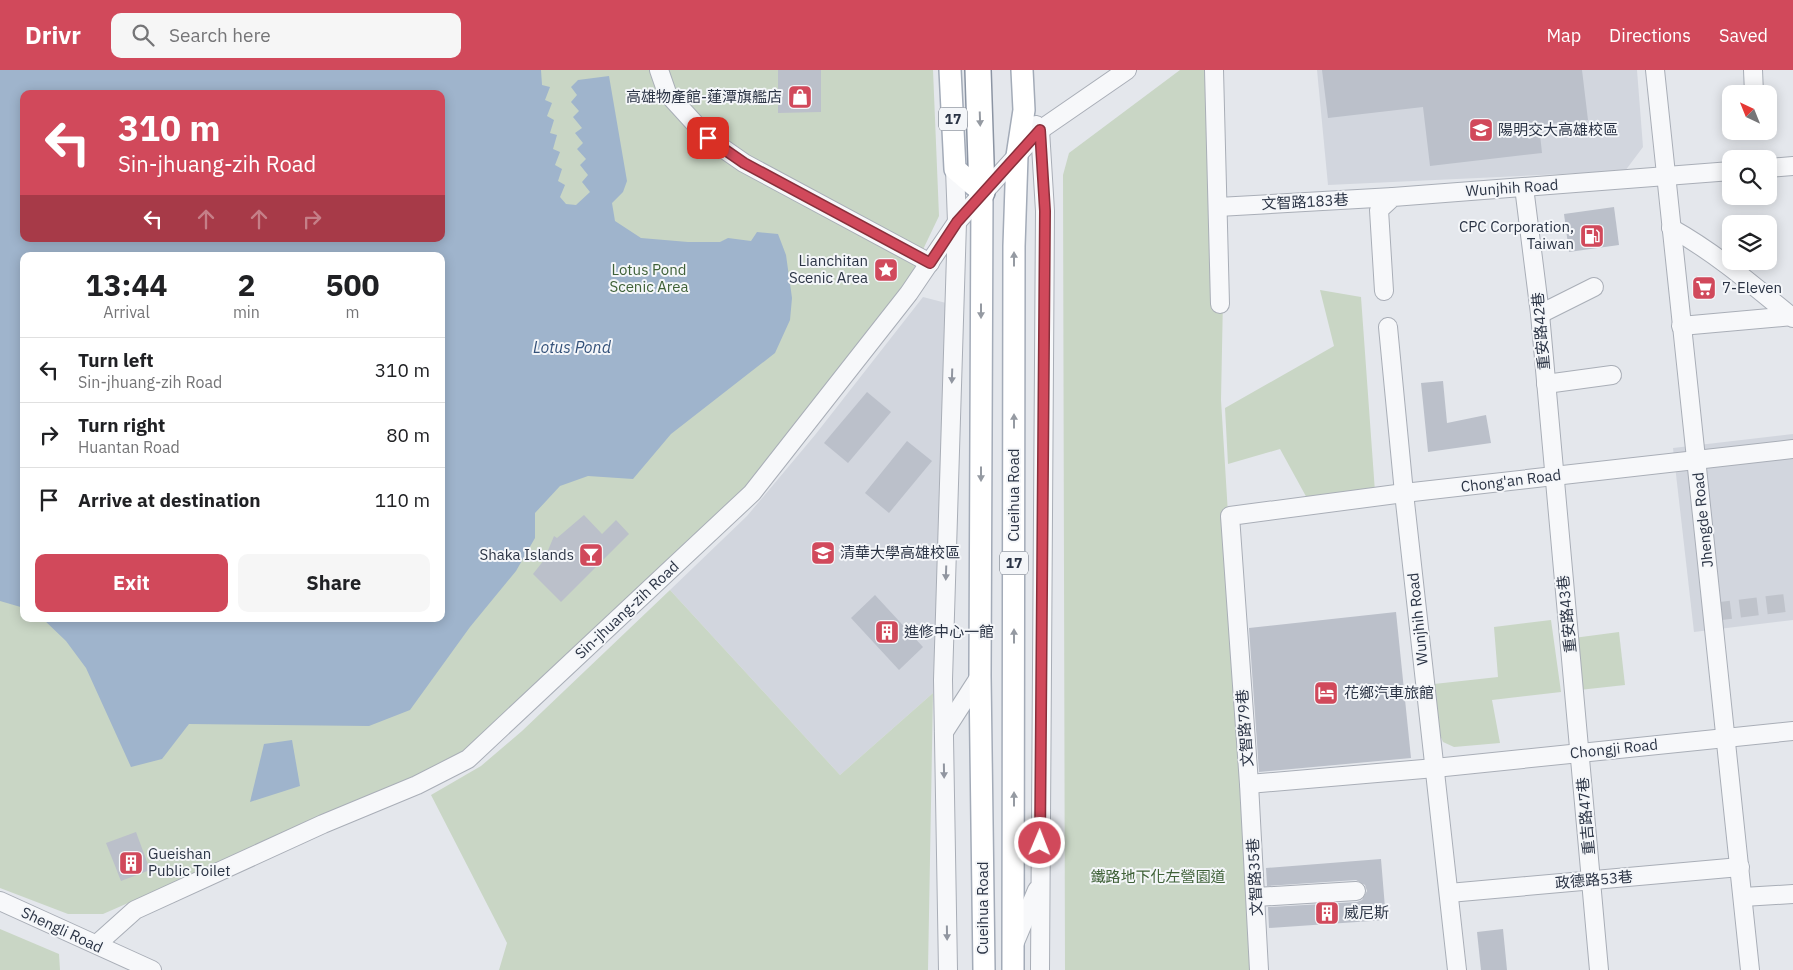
<!DOCTYPE html>
<meta charset="utf-8">
<style>
:root{--surface:#fff;--page:#f6f6f6;--text:#202124;--muted:#757577;--line:#e0e0e0;--accent:#d1495b}
body{margin:0;font-family:"IBM Plex Sans","Noto Sans TC",sans-serif;background:var(--page);color:var(--text);height:100vh;display:flex;flex-direction:column;font-size:19px;white-space:nowrap}
*{box-sizing:border-box;margin:0}
p{font-size:16px;color:var(--muted)}
.icon{flex:none;width:28px;height:28px;fill:none;stroke:currentColor;stroke-width:2;stroke-linecap:round;stroke-linejoin:round}
.map{position:relative;flex:1;overflow:hidden}
.details{position:absolute;left:20px;top:182px;width:425px;height:370px;display:flex;flex-direction:column;background:var(--surface);border-radius:10px;box-shadow:0 2px 12px #0003}
.details>*{flex:none}
.guide{position:absolute;left:20px;top:20px;width:425px;height:152px;border-radius:10px;box-shadow:0 2px 12px #0003;background:#d1495b;color:#fff;overflow:hidden}
.needle{width:32px;rotate:317deg}
.fabs{position:absolute;left:1722px;top:15px;display:grid;gap:10px}
.fabs a{display:grid;place-items:center;width:55px;height:55px;border-radius:10px;background:var(--surface);box-shadow:0 2px 12px #0003;font-size:25px}
.pin{position:absolute;display:grid;place-items:center;width:42px;height:42px;color:#fff;margin:-21px;border-radius:10px;box-shadow:0 2px 8px #0006}
.me{position:absolute;width:55px;margin:-28px;rotate:1deg;stroke-linejoin:round;filter:drop-shadow(0 0 4px #0008)}
.turn{display:flex;align-items:center;gap:18px;height:105px;padding:0 15px;font-size:22px}
.turn .icon{width:65px;height:65px;stroke-width:2.5}
.turn b{display:block;font-size:35px;line-height:42px}
.lanes{display:flex;align-items:center;height:48px;padding:0 15px;background:#0003;justify-content:center;gap:25px;direction:ltr}
.lanes .off{opacity:.35}
.eta{display:flex;justify-content:space-evenly;align-items:center;height:85px;text-align:center}
.eta b{font-size:30px;font-weight:800;line-height:35px}
.button{display:flex;gap:10px;margin-top:auto;padding:10px 15px}
.button a{flex:1;height:58px;border-radius:10px;background:var(--accent);color:#fff;font-size:20px;font-weight:800;line-height:58px;text-align:center}
.button a+a{background:var(--page);color:var(--text)}
ul{padding:0;list-style:none}
li{display:flex;align-items:center;gap:15px;height:65px;padding:0 15px;border-top:1px solid var(--line)}
li div{flex:1}
li b{display:block;font-size:19px}
li em{font-style:normal}
header{display:flex;align-items:center;gap:30px;box-sizing:border-box;height:70px;padding:0 25px;background:var(--accent);color:#fff}
header strong{font-size:24px}
nav{display:flex;gap:28px;margin-inline-start:auto;font-size:18px}
.search{width:350px;height:45px;background:var(--page);display:flex;align-items:center;gap:12px;box-sizing:border-box;padding:0 18px;border-radius:10px;color:var(--muted);font-size:19px}
.map>svg:first-child{display:block}
</style>
<header>
<strong>Drivr</strong>
<div class="search"><svg class="icon" aria-label="search" viewBox="0 0 24 24"><circle cx="10" cy="10" r="6"/><path d="M15 15l6 6"/></svg>Search here</div>
<nav><a>Map</a><a>Directions</a><a>Saved</a></nav>
</header>
<div class="map">
<svg width="1793" height="900" viewBox="0 0 1793 900">
<rect width="100%" height="100%" fill="#e4e7ec"/>
<!-- built -->
<g fill="#d2d6de">
<polygon points="1317,0 1637,0 1643,77 1625,101 1328,115"/>
<polygon points="923,227 946,233 933,623 840,705 670,520 747,446 815,365"/>
<polygon points="1793,364 1793,550 1694,562 1673,378"/>
</g>
<!-- green -->
<g fill="#c9d6c5" fill-rule="evenodd">
<path d="M0 0H933L939 146 907 213 761 402 734 432 488 661 456 687 416 707 103 844H68L0 818ZM24 24H441V169H24ZM24 186H441V549H24Z"/>
<polygon points="1180,0 1222,0 1225,126 1221,330 1256,900 1065,900 1063,105 1069,83"/>
<polygon points="1320,220 1361,227 1375,422 1308,430 1280,379 1228,394 1225,338 1334,276"/>
<polygon points="670,520 840,705 933,623 928,900 499,900 507,873 431,725 481,696 522,661"/>
<polygon points="1551,550 1561,622 1492,630 1500,673 1454,677 1443,672 1439,663 1434,614 1498,607 1494,557"/>
<polygon points="1619,562 1625,615 1570,621 1566,569"/>
<polygon points="0,859 59,884 60,900 0,900"/>
</g>
<!-- water -->
<g fill="#9fb4cc" fill-rule="evenodd">
<path d="M0 0H541L542 15 550 17 545 30 552 33 547 46 554 50 550 63 557 65 553 79 560 82 555 95 562 99 558 111 565 115 560 127 566 134 576 135 590 122 582 112 588 105 580 95 586 89 577 79 583 73 575 63 582 58 573 47 579 41 571 32 577 25 571 17 578 10 609 6 627 111 623 122 612 133 615 151 641 168 688 172H720L728 168 751 171 757 162 778 164 786 185 792 228 790 250 775 283 671 364 633 409 588 406 560 416 535 443V468L516 501 470 557 410 640 369 656 189 654 162 689 131 697 86 598 66 571 43 549H441V186H24V538L0 531ZM24 24H441V169H24Z"/>
<polygon points="292,670 300,716 250,732 264,674"/>
</g>
<!-- building -->
<g fill="#bbc0ca">
<polygon points="778,0 821,0 821,42 778,43"/>
<polygon points="1322,0 1582,0 1588,50 1539,55 1542,83 1430,96 1423,37 1328,48"/>
<polygon points="1614,137 1619,175 1569,182 1564,144"/>
<polygon points="1443,311 1447,353 1486,345 1491,373 1428,382 1421,313"/>
<polygon points="867,322 891,342 848,393 824,373"/>
<polygon points="907,371 932,391 889,443 865,423"/>
<polygon points="584,445 602,464 616,450 629,464 561,532 533,504 544,490 554,466 557,468"/>
<polygon points="875,525 923,577 899,600 851,548"/>
<polygon points="1396,542 1411,688 1259,702 1249,558"/>
<polygon points="136,762 150,800 121,811 106,773"/>
<polygon points="1381,789 1386,850 1269,858 1268,837 1357,832 1362,830 1367,821 1365,815 1356,810 1267,816 1266,798"/>
<polygon points="1503,859 1507,900 1481,900 1477,862"/>
</g>
<g fill="none" stroke-linecap="round" stroke-linejoin="round">
<!-- minor-tunnel -->
<polyline stroke="#bfc3cb" stroke-width="18" stroke-dasharray="18 9" stroke-linecap="butt" points="1713,542 1793,532"/>
<defs>
<g id="minor">
<polyline points="659,0 667,23 708,68 744,93 930,193"/>
<polyline points="1214,0 1220,234"/>
<polyline points="1655,0 1750,900"/>
<polyline points="1753,0 1754,23"/>
<polyline points="1036,55 1040,60 1045,141 1040,900"/>
<polyline points="1769,98 1793,96"/>
<polyline points="1524,117 1540,244 1599,900"/>
<polyline points="1218,137 1393,127"/>
<path d="M1671 158C1716 183 1754 216 1793 248"/>
<polyline points="1384,221 1379,140 1393,127 1731,101"/>
<polyline points="1540,244 1594,217"/>
<polyline points="1681,256 1793,246"/>
<polyline points="1388,257 1404,423 1457,900"/>
<polyline points="1546,314 1612,305"/>
<polyline points="1793,379 1404,423 1230,446 1249,714 1435,698 1793,661"/>
<polyline points="944,662 980,606"/>
<polyline points="1249,714 1259,900"/>
<polyline points="1449,823 1740,797"/>
<polyline points="1256,827 1356,821"/>
<polyline points="1743,827 1793,824"/>
<polyline points="0,831 152,900"/>
<polyline points="1015,872 1037,820"/>
<polyline points="97,874 135,840 323,754 417,715 468,689 752,423 909,223 957,152 1040,60 1127,0"/>
<polyline points="948,900 943,610 957,152 955,99"/>
</g>
<g id="major">
<polyline points="950,0 955,99 982,122 980,606 984,900"/>
<polyline points="1013,900 1014,176 1017,86 1024,40 1022,0"/>
</g>
<polyline id="highway" points="978,0 982,122"/>
</defs>
<!-- minor casing -->
<use href="#minor" stroke="#a9aeb7" stroke-width="20"/>
<!-- major casing -->
<use href="#major" stroke="#a3abb8" stroke-width="24"/>
<!-- highway casing -->
<use href="#highway" stroke="#8b94a3" stroke-width="28"/>
<!-- minor -->
<use href="#minor" stroke="#f7f8fa" stroke-width="18"/>
<!-- major -->
<use href="#major" stroke="#fff" stroke-width="21"/>
<!-- highway -->
<use href="#highway" stroke="#fff" stroke-width="25"/>
</g>
<!-- one-way arrows -->
<defs><path id="oneway-solid" d="M-6-.8H1V-3.2L6.5 0L1 3.2V.8H-6Z" transform="scale(1.25)"/></defs>
<g fill="#959aa2">
<use href="#oneway-solid" transform="translate(980 49) rotate(88)"/>
<use href="#oneway-solid" transform="translate(1014 189) rotate(-90)"/>
<use href="#oneway-solid" transform="translate(981 241) rotate(90)"/>
<use href="#oneway-solid" transform="translate(1014 351) rotate(-90)"/>
<use href="#oneway-solid" transform="translate(981 404) rotate(90)"/>
<use href="#oneway-solid" transform="translate(1014 566) rotate(-90)"/>
<use href="#oneway-solid" transform="translate(1014 729) rotate(-90)"/>
</g>
<g fill="#9196a0">
<use href="#oneway-solid" transform="translate(952 306) rotate(92)"/>
<use href="#oneway-solid" transform="translate(946 503) rotate(92)"/>
<use href="#oneway-solid" transform="translate(944 701) rotate(89)"/>
<use href="#oneway-solid" transform="translate(947 863) rotate(89)"/>
</g>
<g fill="none" stroke-linecap="round" stroke-linejoin="round">
<defs>
<polyline id="route" points="708,68 744,93 930,193 957,152 1040,60 1045,141 1040,773"/>
</defs>
<!-- route casing -->
<use href="#route" stroke="#882f3b" stroke-width="12"/>
<!-- route -->
<use href="#route" stroke="#d1495b" stroke-width="9"/>
</g>
<!-- icons -->
<defs>
<symbol id="shop-square" viewBox="-11 -11 22 22"><rect x="-9" y="-9" width="18" height="18" rx="4" fill="#d1495b" stroke="#f4f6f9"/><path d="M-5-2.5h2.3a2.7 3.5 0 0 1 5.4 0H5L5.5 6h-11ZM-1.5-2.5h3a1.5 2.3 0 0 0-3 0Z" fill="#fff"/></symbol>
<symbol id="university-square" viewBox="-11 -11 22 22"><rect x="-9" y="-9" width="18" height="18" rx="4" fill="#d1495b" stroke="#f4f6f9"/><path d="M0-5L7-2L0 1L-7-2ZM-4 1L0 2.5L4 1V4Q0 6-4 4Z" fill="#fff"/></symbol>
<symbol id="fuel-square" viewBox="-11 -11 22 22"><rect x="-9" y="-9" width="18" height="18" rx="4" fill="#d1495b" stroke="#f4f6f9"/><path d="M-5.5-6h7V0h2V4h1.3V-2.5L3-4.5l.8-.8L6-3V5H2.5V1h-1V6h-7ZM-4.2-4.7v3.2H.2V-4.7Z" fill="#fff"/></symbol>
<symbol id="sight-square" viewBox="-11 -11 22 22"><rect x="-9" y="-9" width="18" height="18" rx="4" fill="#d1495b" stroke="#f4f6f9"/><path d="M0-6L1.8-2.2L6-1.7L2.9 1.2L3.7 5.4L0 3.3L-3.7 5.4L-2.9 1.2L-6-1.7L-1.8-2.2Z" fill="#fff"/></symbol>
<symbol id="supermarket-square" viewBox="-11 -11 22 22"><rect x="-9" y="-9" width="18" height="18" rx="4" fill="#d1495b" stroke="#f4f6f9"/><path d="M-6-5.5h2.5l.6 2H6L4.5 2H-2.5L-4.4-4H-6ZM-1.5 3.2a1.3 1.3 0 1 0 .1 0ZM3 3.2a1.3 1.3 0 1 0 .1 0Z" fill="#fff"/></symbol>
<symbol id="bar-square" viewBox="-11 -11 22 22"><rect x="-9" y="-9" width="18" height="18" rx="4" fill="#d1495b" stroke="#f4f6f9"/><path d="M-6-5H6L.8 .8V4.5H3.5V6h-7V4.5H-.8V.8Z" fill="#fff"/></symbol>
<symbol id="building-square" viewBox="-11 -11 22 22"><rect x="-9" y="-9" width="18" height="18" rx="4" fill="#d1495b" stroke="#f4f6f9"/><path d="M-4-6H4V6H1V3H-1V6H-4ZM-2.5-4.3h1.7v1.8h-1.7ZM.8-4.3h1.7v1.8H.8ZM-2.5-1h1.7V.8h-1.7ZM.8-1h1.7V.8H.8Z" fill="#fff"/></symbol>
<symbol id="hotel-square" viewBox="-11 -11 22 22"><rect x="-9" y="-9" width="18" height="18" rx="4" fill="#d1495b" stroke="#f4f6f9"/><path d="M-6-4.5h1.5V1H6V5H4.5V3h-9V5H-6ZM-4 0a1.8 1.8 0 1 1 3.6 0ZM.5 0V-2.5h3Q6-2.5 6 0Z" fill="#fff"/></symbol>
</defs>
<g fill-rule="evenodd">
<use href="#shop-square" x="786" y="13" width="28" height="28"/>
<use href="#university-square" x="1467" y="46" width="28" height="28"/>
<use href="#fuel-square" x="1578" y="152" width="28" height="28"/>
<use href="#sight-square" x="872" y="186" width="28" height="28"/>
<use href="#supermarket-square" x="1690" y="204" width="28" height="28"/>
<use href="#university-square" x="809" y="469" width="28" height="28"/>
<use href="#bar-square" x="577" y="471" width="28" height="28"/>
<use href="#building-square" x="873" y="548" width="28" height="28"/>
<use href="#hotel-square" x="1312" y="609" width="28" height="28"/>
<use href="#building-square" x="117" y="779" width="28" height="28"/>
<use href="#building-square" x="1313" y="829" width="28" height="28"/>
</g>
<g text-anchor="middle" stroke-width="4" stroke-linejoin="round" paint-order="stroke">
<!-- shield labels -->
<g fill="#f4f6f9" stroke="#676e7b" stroke-width="1">
<rect x="939" y="37.5" width="28" height="23" rx="4"/>
<rect x="1000" y="481.5" width="28" height="23" rx="4"/>
</g>
<g font-size="14" font-weight="bold" fill="#2b3445">
<text x="953" y="54">17</text>
<text x="1014" y="498">17</text>
</g>
<!-- poi labels -->
<g font-size="15" fill="#2b3445" stroke="#f4f6f9" text-anchor="start">
<text x="782" y="32" text-anchor="end">高雄物產館-蓮潭旗艦店</text>
<text x="1498" y="65">陽明交大高雄校區</text>
<text x="1574" y="162" text-anchor="end">CPC Corporation,<tspan x="1574" dy="17">Taiwan</tspan></text>
<text x="868" y="196" text-anchor="end">Lianchitan<tspan x="868" dy="17">Scenic Area</tspan></text>
<text x="1722" y="223">7-Eleven</text>
<text x="840" y="488">清華大學高雄校區</text>
<text x="574" y="490" text-anchor="end">Shaka Islands</text>
<text x="904" y="567">進修中心一館</text>
<text x="1344" y="628">花鄉汽車旅館</text>
<text x="148" y="789">Gueishan<tspan x="148" dy="17">Public Toilet</tspan></text>
<text x="1344" y="848">威尼斯</text>
</g>
<!-- street labels -->
<g font-size="15" fill="#2b3445" stroke="#f4f6f9">
<text transform="translate(1512 118) rotate(-4)" y="5">Wunjhih Road</text>
<text transform="translate(1305 132) rotate(-3)" y="5">文智路183巷</text>
<text transform="translate(1541 261) rotate(-95)" y="5">重安路42巷</text>
<text transform="translate(1511 411) rotate(-7)" y="5">Chong'an Road</text>
<text transform="translate(1014 425) rotate(-90)" y="5">Cueihua Road</text>
<text transform="translate(1703 450) rotate(-96)" y="5">Jhengde Road</text>
<text transform="translate(627 540) rotate(-43)" y="5">Sin-jhuang-zih Road</text>
<text transform="translate(1567 544) rotate(-96)" y="5">重安路43巷</text>
<text transform="translate(1418 549) rotate(-96)" y="5">Wunjhih Road</text>
<text transform="translate(1245 658) rotate(-94)" y="5">文智路79巷</text>
<text transform="translate(1614 679) rotate(-6)" y="5">Chongji Road</text>
<text transform="translate(1586 746) rotate(-95)" y="5">重吉路47巷</text>
<text transform="translate(1255 807) rotate(-93)" y="5">文智路35巷</text>
<text transform="translate(1594 810) rotate(-5)" y="5">政德路53巷</text>
<text transform="translate(983 838) rotate(-90)" y="5">Cueihua Road</text>
<text transform="translate(62 860) rotate(25)" y="5">Shengli Road</text>
</g>
<!-- park labels -->
<g font-size="15" fill="#3f6138" stroke="#f4f6f9">
<text x="649" y="205">Lotus Pond<tspan x="649" dy="17">Scenic Area</tspan></text>
<text x="1158" y="812">鐵路地下化左營園道</text>
</g>
<!-- water labels -->
<g font-size="16" font-style="italic" fill="#34527a" stroke="#f4f6f9">
<text x="572" y="283">Lotus Pond</text>
</g>
</g>
</svg>
<div class="fabs">
<a><svg class="needle" viewBox="-14 -14 28 28"><path d="M0-13l5 13h-10z" fill="#e53935"/><path d="M0 13l5-13h-10z" fill="#757577"/></svg></a>
<a><svg class="icon" aria-label="search" viewBox="0 0 24 24"><circle cx="10" cy="10" r="6"/><path d="M15 15l6 6"/></svg></a>
<a><svg class="icon" aria-label="layers" viewBox="0 0 24 24"><path d="M12 4l9 5-9 5-9-5zM3 14l9 5 9-5"/></svg></a>
</div>
<div class="pin" style="left:708px;top:68px;background:#d93025"><svg class="icon" aria-label="arrive" viewBox="0 0 24 24"><path d="M6 21V4h12l-3 4 3 4H6"/></svg></div>
<svg class="me" style="left:1040px;top:773px" viewBox="-20 -20 40 40"><circle r="17" fill="#d1495b" stroke="#fff" stroke-width="3"/><path d="M0-11L8 9 0 5-8 9z" fill="#fff"/></svg>
<div class="guide">
<div class="turn"><svg class="icon" aria-label="left" viewBox="0 0 24 24"><path d="M17 20v-9H6M10 6l-5 5 5 5"/></svg><div><b>310 m</b>Sin-jhuang-zih Road</div></div>
<div class="lanes"><svg class="icon" aria-label="left" viewBox="0 0 24 24"><path d="M17 20v-9H6M10 6l-5 5 5 5"/></svg><svg class="icon off" aria-label="ahead" viewBox="0 0 24 24"><path d="M12 20V5M6 11l6-6 6 6"/></svg><svg class="icon off" aria-label="ahead" viewBox="0 0 24 24"><path d="M12 20V5M6 11l6-6 6 6"/></svg><svg class="icon off" aria-label="right" viewBox="0 0 24 24"><path d="M7 20v-9h11M14 6l5 5-5 5"/></svg></div>
</div>
<section class="details">
<div class="eta">
<div><b>13:44</b><p>Arrival</p></div>
<div><b>2</b><p>min</p></div>
<div><b>500</b><p>m</p></div>
</div>
<ul>
<li><svg class="icon" aria-label="left" viewBox="0 0 24 24"><path d="M17 20v-9H6M10 6l-5 5 5 5"/></svg><div><b>Turn left</b><p>Sin-jhuang-zih Road</p></div><em>310 m</em></li>
<li><svg class="icon" aria-label="right" viewBox="0 0 24 24"><path d="M7 20v-9h11M14 6l5 5-5 5"/></svg><div><b>Turn right</b><p>Huantan Road</p></div><em>80 m</em></li>
<li><svg class="icon" aria-label="arrive" viewBox="0 0 24 24"><path d="M6 21V4h12l-3 4 3 4H6"/></svg><div><b>Arrive at destination</b></div><em>110 m</em></li>
</ul>
<div class="button"><a>Exit</a><a>Share</a></div>
</section>
</div>
